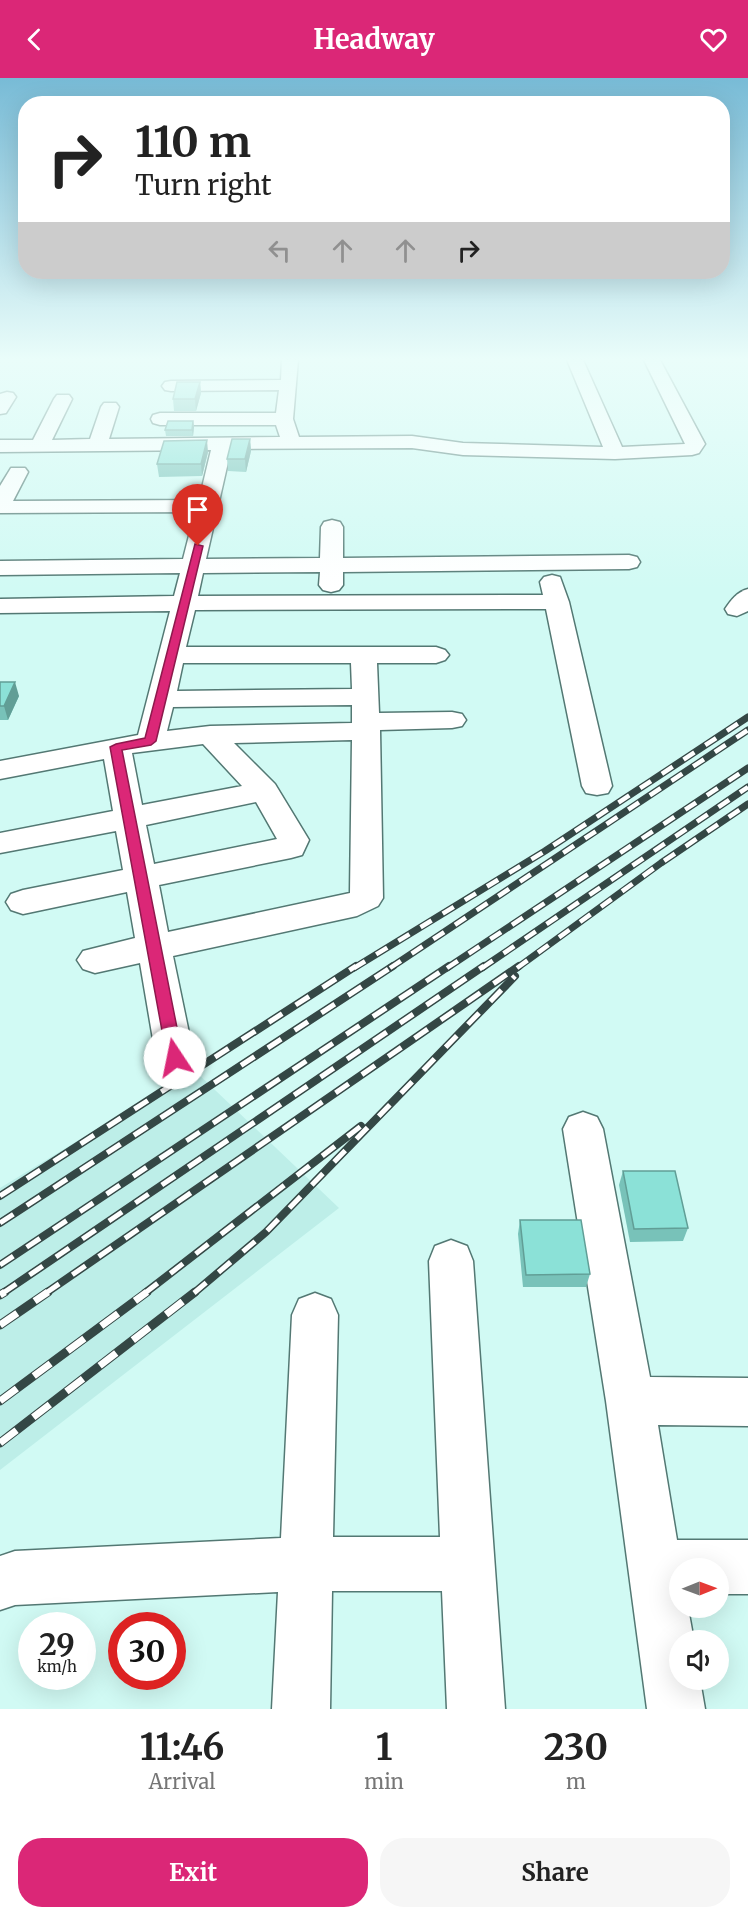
<!DOCTYPE html>
<style>
:root{--surface:#fff;--page:#f6f6f6;--text:#222;--muted:#767676;--accent:#db2777}
body{margin:0;font-family:Merriweather,serif;background:var(--page);color:var(--text);height:100vh;display:flex;flex-direction:column;font-size:22px;white-space:nowrap}
*{box-sizing:border-box;margin:0}
p{font-size:20px;color:var(--muted)}
.icon{flex:none;width:33px;height:33px;fill:none;stroke:currentColor;stroke-width:2;stroke-linecap:round;stroke-linejoin:round}
.map{position:relative;height:1631px;overflow:hidden}
.panel{display:flex;flex-direction:column;background:var(--surface);flex:1}
.panel>*{flex:none}
.banner{position:absolute;left:18px;top:18px;width:712px;height:183px;border-radius:24px;box-shadow:0 6px 24px #0002;background:#fff;color:var(--text);overflow:hidden}
.needle{width:39px;rotate:89deg}
.controls{position:absolute;left:669px;top:1480px;display:grid;gap:12px}
.controls a{display:grid;place-items:center;width:60px;height:60px;border-radius:50%;background:var(--surface);box-shadow:0 6px 24px #0002;font-size:30px}
.speed{position:absolute;left:18px;top:1534px;display:flex;gap:12px;font-size:30px;font-weight:700;text-align:center}
.speed>*{display:grid;place-content:center;width:78px;height:78px;border-radius:50%;background:var(--surface);box-shadow:0 6px 24px #0002;line-height:1}
.speed small{font-size:15px;font-weight:400}
.speed .limit{border:9px solid #d22;background:#fff;color:#111}
.pin{position:absolute;display:grid;place-items:center;width:51px;height:51px;color:#fff;margin:-62px -26px;border-radius:50% 50% 50% 0;rotate:-45deg;box-shadow:0 0 6px #0007}
.pin .icon{rotate:45deg}
.me{position:absolute;width:66px;margin:-33px;rotate:349deg;stroke-linejoin:round;filter:drop-shadow(0 0 4px #0008)}
.turn{display:flex;align-items:center;gap:21px;height:126px;padding:0 18px;font-size:27px}
.turn .icon{width:78px;height:78px;stroke-width:2.5}
.turn b{display:block;font-size:42px;line-height:51px}
.lanes{display:flex;align-items:center;height:57px;padding:0 18px;background:#0003;justify-content:center;gap:30px;direction:ltr}
.lanes .off{opacity:.35}
.eta{display:flex;justify-content:space-evenly;align-items:center;height:102px;text-align:center}
.eta b{font-size:36px;font-weight:700;line-height:42px}
.primary-button{display:flex;gap:12px;margin-top:auto;padding:12px 18px}
.primary-button a{flex:1;height:69px;border-radius:24px;background:var(--accent);color:#fff;font-size:24px;font-weight:700;line-height:69px;text-align:center}
.primary-button a+a{background:var(--page);color:var(--text)}
header{display:flex;justify-content:space-between;align-items:center;height:78px;padding:0 18px;background:var(--accent);color:#fff;font-size:27px;font-weight:700}
.map>svg:first-child{display:block}
</style>
<header><svg class="icon" aria-label="back" viewBox="0 0 24 24"><path d="M15 5l-7 7 7 7"/></svg>Headway<svg class="icon" aria-label="heart" viewBox="0 0 24 24"><path d="M12 20l-8-8c-3-5 5-10 8-4 3-6 11-1 8 4z"/></svg></header>
<div class="map">
<svg width="748" height="1631" viewBox="0 0 748 1631">
<rect width="100%" height="100%" fill="#d1faf4"/>
<!-- built -->
<polygon fill="#bdeee8" points="194,992 339,1130 0,1392 0,1110"/>
<g fill="none" stroke-linecap="round" stroke-linejoin="round">
<defs>
<g id="minor">
<path d="M282 282H298L293 341 299 359 412 358 463 365 603 369 567 282H583L622 369 685 366 644 282H660L705 366 699 375 692 377 615 381 463 377 412 370 231 371 206 481 320 480 321 449 324 444 332 442 340 444 343 449V480L629 477 637 479 640 484 637 489 629 491 343 494V507L339 512 331 514 323 512 319 507 320 494 203 495 198 518 543 517 540 504 544 499 552 497 560 499 569 524 612 708 608 715 597 717 586 715 582 708 546 531 195 532 186 569H436L445 572 449 577 445 582 436 585H377L379 635 452 634 462 636 466 642 462 648 452 650 380 652 383 820 378 828 357 838 173 878 194 979 188 990 175 994 162 990 156 979 140 885 95 895 83 891 77 882 83 873 135 860 127 814 23 836 11 832 6 824 11 816 23 812 123 792 116 753 0 775V755L113 733 104 681 0 701V683L138 657 170 533 0 535V521L174 518 180 495 0 497V483L183 481 195 434 0 435V408L11 390H25L28 394 13 423 199 422 211 372 0 374V362H33L54 321 57 317H69L72 321 52 362 90 361 101 329 104 325H116L119 329 109 361 280 359 276 347H160L153 345 151 341 153 337 160 335H276L279 312 171 313 165 312 162 308 165 304 171 303 281 302ZM183 585H351L352 611 177 613ZM352 627V645L210 648 167 653 173 629ZM352 662 350 815 168 854 159 807 291 780 302 777 309 762 275 706 234 665ZM203 666 242 708 142 727 132 675ZM256 724 277 761 154 786 146 747Z"/>
<polygon points="7,314 13,315 16,319 6,335 0,336 0,316"/>
<path d="M748 511V533L737 538 728 536 725 531C731 522 737 514 748 511Z"/>
<polygon points="583,1034 597,1039 603,1051 650,1299 748,1300 748,1348 658,1347 677,1462 748,1462 748,1516 718,1516 718,1491 680,1491 680,1530 688,1530 694,1563 680,1563 680,1602 700,1602 705,1631 647,1631 606,1323 563,1051 569,1039"/>
<polygon points="451,1162 467,1168 473,1183 505,1631 447,1631 442,1513 332,1513 330,1631 272,1631 278,1514 15,1527 0,1532 0,1478 15,1473 281,1460 292,1237 299,1221 315,1215 331,1221 338,1237 333,1459 440,1459 429,1183 435,1168"/>
</g>
</defs>
<!-- minor casing -->
<use href="#minor" stroke="#537873" stroke-width="3"/>
<!-- minor -->
<use href="#minor" fill="#fff" fill-rule="evenodd"/>
<defs>
<g id="rail-far2">
<polyline points="354,890 545,773 748,639"/>
<polyline points="390,890 748,652"/>
<polyline points="447,890 748,690"/>
<polyline points="482,890 748,709"/>
<polyline points="517,890 661,785 748,726"/>
</g>
<g id="rail-far1">
<polyline points="0,1118 356,888"/>
<polyline points="0,1145 393,888"/>
<polyline points="0,1187 449,888"/>
<polyline points="3,1215 484,888"/>
<polyline points="46,1215 519,888"/>
<polyline points="145,1215 361,1048"/>
<polyline points="194,1215 266,1154 515,898"/>
</g>
<g id="rail">
<polyline points="0,1217 5,1214"/>
<polyline points="0,1247 48,1214"/>
<polyline points="0,1323 147,1214"/>
<polyline points="0,1365 195,1214"/>
</g>
</defs>
<!-- rail-far2 casing -->
<use href="#rail-far2" stroke="#344745" stroke-width="7"/>
<!-- rail-far1 casing -->
<use href="#rail-far1" stroke="#344745" stroke-width="8"/>
<!-- rail casing -->
<use href="#rail" stroke="#344745" stroke-width="9"/>
<!-- rail-far2 -->
<use href="#rail-far2" stroke="#fff" stroke-width="4.5" stroke-dasharray="13" stroke-linecap="butt"/>
<!-- rail-far1 -->
<use href="#rail-far1" stroke="#fff" stroke-width="5" stroke-dasharray="16" stroke-linecap="butt"/>
<!-- rail -->
<use href="#rail" stroke="#fff" stroke-width="7" stroke-dasharray="21" stroke-linecap="butt"/>
</g>
<!-- wall -->
<g fill="#78c2b9">
<polygon points="200,304 201,315 196,333 174,333 173,321"/>
<polygon points="193,343 194,349 193,358 166,358 165,352"/>
<polygon points="250,361 251,373 246,394 228,393 227,381"/>
<polygon points="208,374 202,398 159,399 157,386"/>
<polygon points="0,604 19,618 8,642 0,642"/>
<polygon points="623,1093 688,1150 683,1163 630,1164 619,1107"/>
<polygon points="520,1142 590,1196 586,1209 523,1209 518,1156"/>
</g>
<!-- shaded-wall -->
<g fill="#619e96">
<polygon points="200,304 201,315 196,333 195,321"/>
<polygon points="193,343 194,349 193,358 192,352"/>
<polygon points="250,361 251,373 246,394 245,381"/>
<polygon points="207,362 208,374 202,398 201,386"/>
<polygon points="15,604 19,618 8,642 4,628"/>
</g>
<!-- building -->
<g fill="#8be1d7" stroke="#619e96" stroke-width="1.5">
<polygon points="177,304 200,304 195,321 173,321"/>
<polygon points="168,343 193,343 192,352 165,352"/>
<polygon points="232,361 250,361 245,381 227,381"/>
<polygon points="207,362 201,386 157,386 164,363"/>
<polygon points="0,604 15,604 4,628 0,628"/>
<polygon points="623,1093 675,1093 688,1150 634,1151"/>
<polygon points="520,1142 581,1142 590,1196 526,1197"/>
</g>
<!-- sky -->
<linearGradient id="sky" x2="0" y2="1"><stop stop-color="#78bbd6"/><stop offset="0.55" stop-color="#eafdfa"/><stop offset="1" stop-color="#eafdfa" stop-opacity="0"/></linearGradient>
<rect width="748" height="511" fill="url(#sky)"/>
<!-- route -->
<polygon fill="#db2777" stroke="#8e194d" stroke-width="1.5" points="195,466 203,468 156,663 151,667 122,672 183,980 180,984 175,986 169,984 167,980 110,669 116,666 145,660"/>
</svg>
<div class="controls">
<a><svg class="needle" viewBox="-14 -14 28 28"><path d="M0-13l5 13h-10z" fill="#e53935"/><path d="M0 13l5-13h-10z" fill="#767676"/></svg></a>
<a><svg class="icon" aria-label="sound" viewBox="0 0 24 24"><path d="M4 9h4l5-4v14l-5-4H4zM17 9q2 3 0 6"/></svg></a>
</div>
<div class="speed"><div>29<small>km/h</small></div><div class="limit">30</div></div>
<div class="pin" style="left:198px;top:468px;background:#d93025"><svg class="icon" aria-label="arrive" viewBox="0 0 24 24"><path d="M6 21V4h12l-3 4 3 4H6"/></svg></div>
<svg class="me" style="left:175px;top:980px" viewBox="-20 -20 40 40"><circle r="19" fill="#fff"/><path d="M0-13L10 11 0 6-10 11z" fill="#db2777"/></svg>
<div class="banner">
<div class="turn"><svg class="icon" aria-label="right" viewBox="0 0 24 24"><path d="M7 20v-9h11M14 6l5 5-5 5"/></svg><div><b>110 m</b>Turn right</div></div>
<div class="lanes"><svg class="icon off" aria-label="left" viewBox="0 0 24 24"><path d="M17 20v-9H6M10 6l-5 5 5 5"/></svg><svg class="icon off" aria-label="ahead" viewBox="0 0 24 24"><path d="M12 20V5M6 11l6-6 6 6"/></svg><svg class="icon off" aria-label="ahead" viewBox="0 0 24 24"><path d="M12 20V5M6 11l6-6 6 6"/></svg><svg class="icon" aria-label="right" viewBox="0 0 24 24"><path d="M7 20v-9h11M14 6l5 5-5 5"/></svg></div>
</div>
</div>
<section class="panel">
<div class="eta">
<div><b>11:46</b><p>Arrival</p></div>
<div><b>1</b><p>min</p></div>
<div><b>230</b><p>m</p></div>
</div>
<div class="primary-button"><a>Exit</a><a>Share</a></div>
</section>
